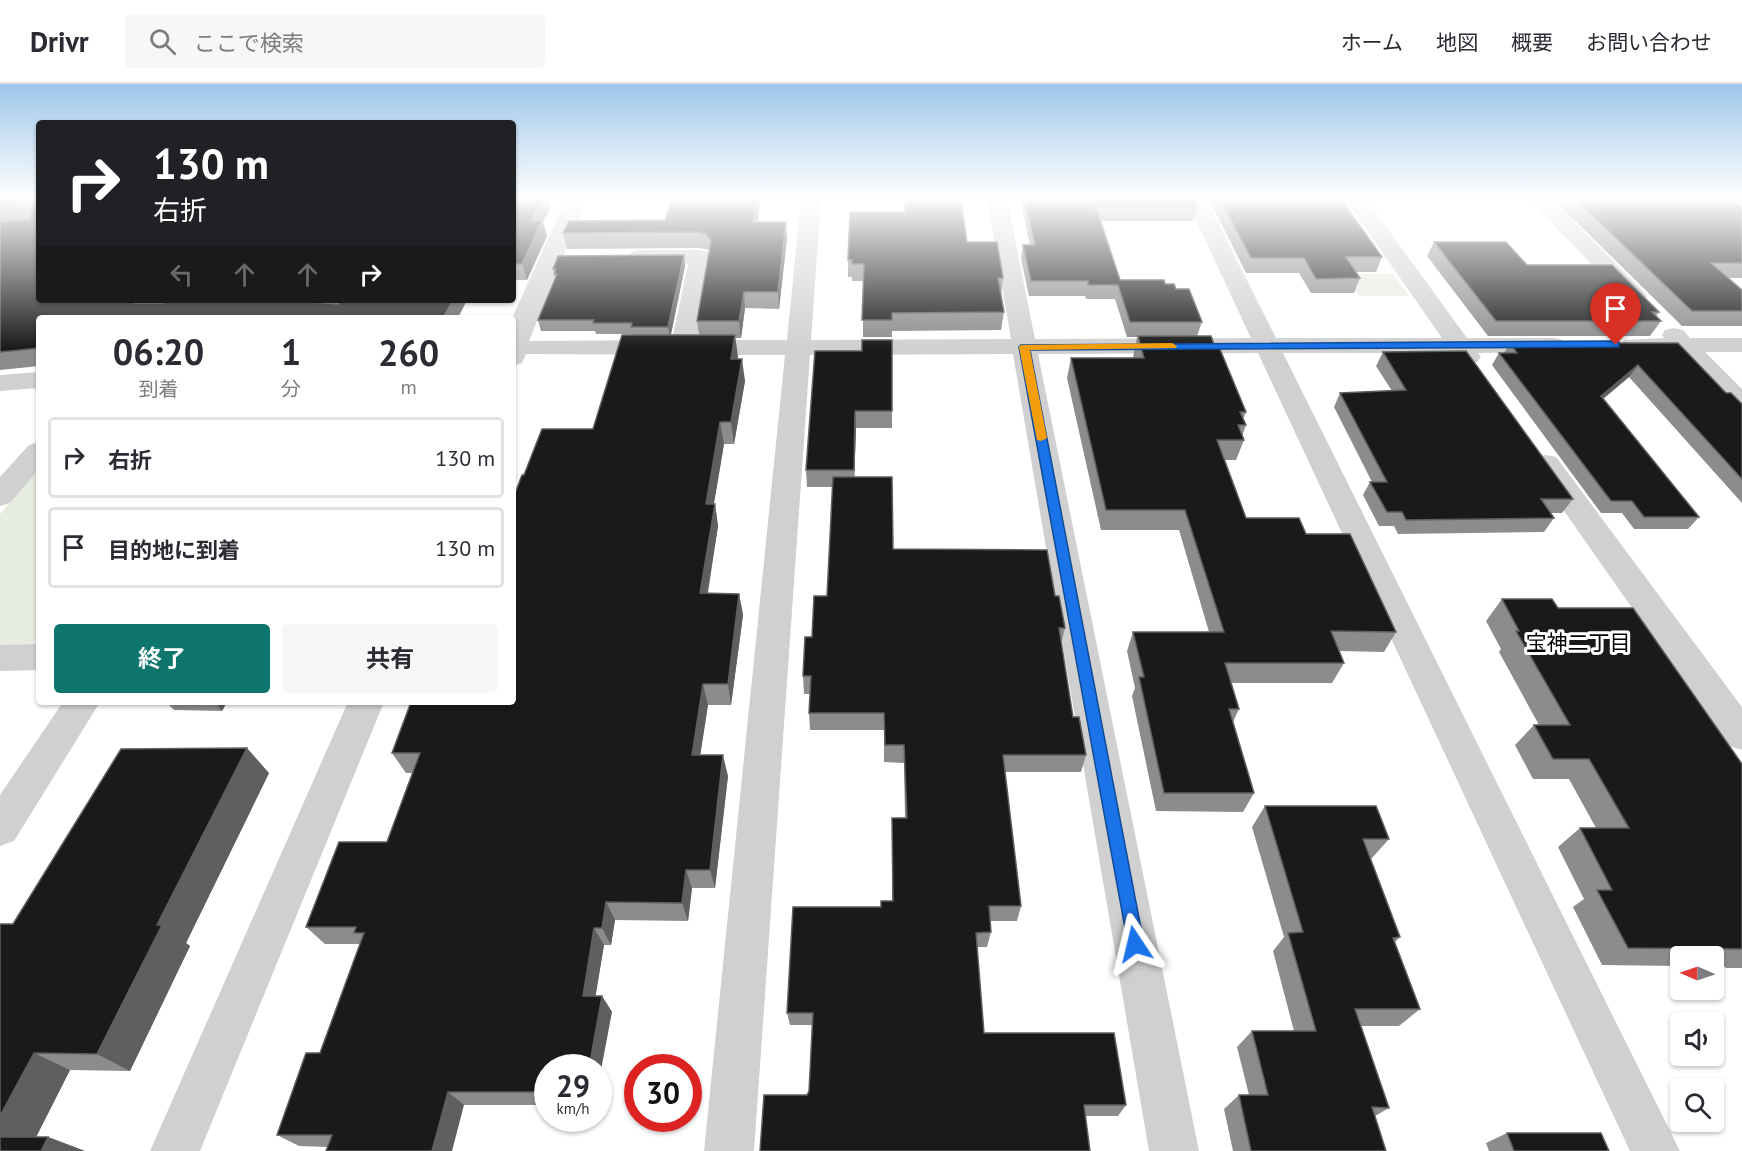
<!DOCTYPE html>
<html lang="ja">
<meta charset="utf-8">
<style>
:root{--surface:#fff;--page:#f7f7f7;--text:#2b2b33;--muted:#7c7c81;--line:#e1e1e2;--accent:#0f766e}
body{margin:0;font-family:"PT Sans","Noto Sans JP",sans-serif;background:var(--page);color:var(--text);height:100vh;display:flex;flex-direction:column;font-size:22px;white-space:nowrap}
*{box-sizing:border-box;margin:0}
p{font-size:20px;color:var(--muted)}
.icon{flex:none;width:33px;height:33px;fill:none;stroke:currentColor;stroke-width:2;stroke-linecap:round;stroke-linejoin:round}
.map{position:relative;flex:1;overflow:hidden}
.side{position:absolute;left:36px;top:231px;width:480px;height:390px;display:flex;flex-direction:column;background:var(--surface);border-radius:6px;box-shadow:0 2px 4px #0004}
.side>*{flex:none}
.banner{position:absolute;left:36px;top:36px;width:480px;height:183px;border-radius:6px;box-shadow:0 2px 4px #0004;background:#202124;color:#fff;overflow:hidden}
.needle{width:39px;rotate:272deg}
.controls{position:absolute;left:1670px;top:862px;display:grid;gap:12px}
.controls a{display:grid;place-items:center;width:54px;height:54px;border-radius:6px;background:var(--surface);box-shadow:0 2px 4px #0004;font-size:30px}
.speed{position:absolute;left:534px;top:970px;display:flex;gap:12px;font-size:30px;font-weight:700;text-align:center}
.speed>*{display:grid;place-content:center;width:78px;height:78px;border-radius:50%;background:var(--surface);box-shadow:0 2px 4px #0004;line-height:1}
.speed small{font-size:15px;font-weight:400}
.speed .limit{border:9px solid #d22;background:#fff;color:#111}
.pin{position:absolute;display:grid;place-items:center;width:51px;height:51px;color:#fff;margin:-62px -26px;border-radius:50% 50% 50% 0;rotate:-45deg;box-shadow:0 0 6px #0007}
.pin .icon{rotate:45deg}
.me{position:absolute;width:66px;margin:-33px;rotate:350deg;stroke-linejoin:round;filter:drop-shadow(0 0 4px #0008)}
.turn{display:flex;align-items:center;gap:21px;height:126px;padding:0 18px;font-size:27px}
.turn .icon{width:78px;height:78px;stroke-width:2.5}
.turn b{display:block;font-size:42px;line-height:51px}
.lanes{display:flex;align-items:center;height:57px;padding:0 18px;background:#0003;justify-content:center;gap:30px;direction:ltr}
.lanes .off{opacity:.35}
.eta{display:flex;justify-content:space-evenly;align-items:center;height:102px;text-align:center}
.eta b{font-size:36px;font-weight:700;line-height:42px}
.action{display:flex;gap:12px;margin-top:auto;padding:12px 18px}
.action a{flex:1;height:69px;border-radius:6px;background:var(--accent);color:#fff;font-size:24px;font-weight:700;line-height:69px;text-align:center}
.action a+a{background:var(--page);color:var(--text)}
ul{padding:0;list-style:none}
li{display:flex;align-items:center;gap:18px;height:81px;margin:0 12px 9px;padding:0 6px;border:3px solid var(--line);border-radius:6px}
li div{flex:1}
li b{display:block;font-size:22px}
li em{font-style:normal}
header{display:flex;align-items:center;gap:36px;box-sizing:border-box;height:84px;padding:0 30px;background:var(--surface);border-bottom:2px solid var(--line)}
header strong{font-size:28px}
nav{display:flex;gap:33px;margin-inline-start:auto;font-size:21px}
.search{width:420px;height:54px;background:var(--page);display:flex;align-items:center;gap:15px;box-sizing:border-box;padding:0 21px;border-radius:6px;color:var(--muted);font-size:22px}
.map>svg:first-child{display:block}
</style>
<header>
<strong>Drivr</strong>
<div class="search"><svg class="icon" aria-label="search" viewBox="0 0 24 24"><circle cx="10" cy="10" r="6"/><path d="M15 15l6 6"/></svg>ここで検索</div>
<nav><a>ホーム</a><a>地図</a><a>概要</a><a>お問い合わせ</a></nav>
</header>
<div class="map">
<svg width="1742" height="1067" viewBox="0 0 1742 1067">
<rect width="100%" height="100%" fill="#fff"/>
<!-- green -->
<g fill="#e6ecdf">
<polygon points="1345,190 1393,190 1409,212 1359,212"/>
<polygon points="39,385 39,565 0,565 0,430"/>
</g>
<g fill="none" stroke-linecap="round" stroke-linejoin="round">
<!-- minor -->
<g fill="#d0d0d0" fill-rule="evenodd">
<polygon points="566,115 586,115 529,257 672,256 688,180 631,178 628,173 631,168 639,166 700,166 708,168 711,173 697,256 787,256 801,115 821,115 811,256 1011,255 987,115 1007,115 1035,255 1251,254 1186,115 1206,115 1276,254 1442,254 1345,115 1366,115 1467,254 1554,254 1563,256 1566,261 1563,266 1554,268 1478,269 1481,273 1477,278 1468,281 1459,278 1452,269 1283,269 1680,1067 1630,1067 1258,269 1038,270 1199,1067 1149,1067 1013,270 810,271 754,1067 704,1067 785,271 513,270 512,234"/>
<polygon points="1529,115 1551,115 1643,207 1647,212 1643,217 1635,219 1627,217"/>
<polygon points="1674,244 1683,246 1690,254 1742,254 1742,268 1705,268 1742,305 1742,328 1733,326 1677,268 1633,268 1624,266 1621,261 1624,256 1664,254 1662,251 1665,246"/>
<polygon points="39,288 39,304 0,307 0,291"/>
<polygon points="39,358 39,385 10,419 0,422 0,393 29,361"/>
<polygon points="1546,371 1556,373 1742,623 1742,666 1729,662 1536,387 1532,380 1536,373"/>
<polygon points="39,560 39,586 0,587 0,561"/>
<polygon points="63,618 100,618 14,757 0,762 0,711"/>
</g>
<!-- tertiary -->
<g fill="#d0d0d0" fill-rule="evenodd">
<polygon points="517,257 526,259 529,264 522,279 513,282 513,258"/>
<polygon points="348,618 384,618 200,1067 150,1067"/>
</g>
</g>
<!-- wall -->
<g fill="#8c8c8c">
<polygon points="0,115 39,115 160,216 157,219 332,216 330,219 338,220 467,216 39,234 39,282 0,286"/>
<polygon points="513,115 548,116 550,124 543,138 547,152 527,196 513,196"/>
<polygon points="904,115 961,115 967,158 1003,194 1001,212 1004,228 1001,246 892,247 892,253 863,253 863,197 852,197 852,193 848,193 848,176 904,128"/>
<polygon points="1020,115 1194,115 1197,123 1194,137 1101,137 1120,196 1165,200 1176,205 1202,238 1197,252 1215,263 1246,328 1243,335 1246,341 1242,352 1244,356 1236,376 1225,376 1246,434 1306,450 1396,548 1384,568 1339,567 1344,579 1332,599 1231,599 1239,625 1233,638 1254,709 1243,728 1156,727 1132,612 1135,604 1127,567 1133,548 1209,548 1179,446 1101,446 1067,294 1071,274 1133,274 1137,253 1127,253 1115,215 1086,215 1085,212 1029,212 1021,175 1023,161 1030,161"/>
<polygon points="1209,115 1341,115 1382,173 1376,188 1355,188 1360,194 1354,209 1311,209 1299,189 1246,189"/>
<polygon points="1553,115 1733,115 1742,123 1742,194 1728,194 1742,206 1742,242 1682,242"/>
<polygon points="1736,115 1742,115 1742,120"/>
<polygon points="757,138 787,154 779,225 745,224 741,254 735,254 738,275 745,297 734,360 724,360 714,420 715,420 718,442 708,509 739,510 743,531 731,621 708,621 700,671 728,692 715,804 692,804 688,837 615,836 611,861 604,861 595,912 602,912 612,928 548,984 548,1021 464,1021 328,1063 299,1062 277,1051 320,969 360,860 325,860 306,843 387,758 412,689 406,689 392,669 513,618 524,391 593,345 632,251 632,250 596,250 595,247 541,247 538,236 555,195 553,185 685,182 671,251 699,251 697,237 709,167 709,166 700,164 567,165 563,149"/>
<polygon points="1434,158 1527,181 1659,228 1656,232 1661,237 1650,252 1488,252 1427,172"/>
<polygon points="892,256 892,344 856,344 854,393 893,465 1055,512 1065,544 1061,560 1073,633 1086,671 1081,688 1005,688 1021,822 1017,837 990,837 991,848 987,863 977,863 984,949 1126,1021 1118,1032 1085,1032 807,1011 809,1007 812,941 790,941 787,929 881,823 892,817 892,734 905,734 904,679 884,678 884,646 810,646 809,629 810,610 804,610 803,592 812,553 827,512 833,403 807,403 806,386 862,267"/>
<polygon points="1510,259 1678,259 1726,309 1742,320 1742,419 1629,293 1603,315 1699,433 1688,445 1634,445 1622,429 1601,429 1492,281 1499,269 1504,269"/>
<polygon points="1383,268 1573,415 1562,429 1550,429 1554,434 1544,448 1398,450 1394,442 1379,442 1363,411 1370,398 1372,398 1334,323 1340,309 1392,307 1376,282"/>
<polygon points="1502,515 1558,524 1742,680 1742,884 1726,884 1724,882 1713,882 1713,873 1680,873 1680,882 1602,881 1573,823 1584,815 1558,763 1580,744 1596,744 1569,695 1533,695 1515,661 1534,641 1539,641 1499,568 1501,565 1486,537"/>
<polygon points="166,618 227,618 222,627 174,626"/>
<polygon points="269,689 186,859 190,862 130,987 70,986 36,1053 48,1053 85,1067 0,1067 13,840"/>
<polygon points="1265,722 1389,755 1371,775 1400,853 1395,858 1420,925 1399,942 1361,942 1389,1024 1375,1032 1386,1067 1233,1067 1224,1025 1239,1011 1249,1011 1237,963 1252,947 1294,947 1273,867 1284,853 1252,743"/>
<polygon points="1507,1049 1609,1067 1489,1067 1486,1059"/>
</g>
<!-- shaded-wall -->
<g fill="#5f5f5f">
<polygon points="542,115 549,115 550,124 543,138 547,152 527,196 522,180 531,137"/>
<polygon points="757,115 761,115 755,154 753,138"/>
<polygon points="28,119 39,135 0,139 0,122"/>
<polygon points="786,138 787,154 779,225 778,208"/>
<polygon points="684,171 685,182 670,254 668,243"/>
<polygon points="744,208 745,224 741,254 739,237"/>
<polygon points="135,216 160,216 145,232 135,219"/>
<polygon points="313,216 332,216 320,234 312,218"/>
<polygon points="453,216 467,216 458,234 443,234"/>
<polygon points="735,251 738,273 734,296 731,275"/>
<polygon points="742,275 745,297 734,360 731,338"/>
<polygon points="1638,281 1629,293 1592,324 1601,312"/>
<polygon points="855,327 856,344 854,403 854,386"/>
<polygon points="720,338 724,360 710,442 706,420"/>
<polygon points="715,420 718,442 704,531 700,509"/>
<polygon points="739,510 743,531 731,621 728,600"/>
<polygon points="703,600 708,621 697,692 692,671"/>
<polygon points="215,618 227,618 222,627"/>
<polygon points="247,664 269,689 186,859 190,862 130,987 97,970 157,841"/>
<polygon points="723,671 728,692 715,804 710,786"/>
<polygon points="686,786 692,804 688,837 682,819"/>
<polygon points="606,818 615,836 611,861 602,844"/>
<polygon points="594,844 604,861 593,928 583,912"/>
<polygon points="602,912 612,928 598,1002 598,984 589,984"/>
<polygon points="34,969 70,986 29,1067 0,1057 0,1032"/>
<polygon points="448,1008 464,1021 452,1067 432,1067"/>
<polygon points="48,1053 85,1067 41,1067"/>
</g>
<!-- building -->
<g fill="#1a1a1a" stroke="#5f5f5f" stroke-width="1.5">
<polygon points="0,115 39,115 39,216 135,216 135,219 163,219 166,216 313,216 312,218 338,220 341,216 453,216 443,234 39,234 39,264 0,268 0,138 28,135 30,133 31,121 28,119 0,122"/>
<polygon points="513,115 543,115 531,137 542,137 522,180 513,180"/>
<polygon points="672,115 757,115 753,138 786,138 778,208 744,208 739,237 697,237 711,157 706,150 698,148 563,149 569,137 665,136"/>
<polygon points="905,115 961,115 967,158 997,158 1003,194 998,194 1004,228 892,229 892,236 862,236 864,180 852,180 852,176 848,176 850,128 905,128"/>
<polygon points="1024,115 1194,115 1197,123 1096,123 1120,196 1164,196 1165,200 1174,200 1176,205 1189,205 1202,238 1130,238 1118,201 1088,201 1088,197 1031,197 1023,161 1035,161"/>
<polygon points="1220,115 1341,115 1382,173 1346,173 1360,194 1316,195 1304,174 1251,174"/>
<polygon points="1575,115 1733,115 1742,123 1742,179 1711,179 1742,206 1742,227 1692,227"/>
<polygon points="1434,158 1506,158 1527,181 1612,181 1659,228 1652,228 1661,237 1496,237"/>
<polygon points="684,171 668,243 631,243 632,239 593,239 594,236 538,236 557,190 554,190 556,185 553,185 558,172"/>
<polygon points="622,251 735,251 731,275 742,275 731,338 720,338 706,420 715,420 700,509 739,510 728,600 703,600 692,671 723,671 710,786 686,786 682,819 606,818 602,844 594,844 583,912 602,912 589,984 548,984 548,1008 448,1008 432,1067 326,1067 332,1051 277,1051 306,969 320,969 364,849 354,849 356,843 306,843 339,758 387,758 420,669 392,669 411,618 513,618 513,415 522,391 524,391 542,345 593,345"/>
<polygon points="1138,252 1211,252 1215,263 1219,263 1246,328 1240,328 1246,341 1238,341 1244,356 1217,356 1246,434 1299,434 1306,450 1350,450 1396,548 1331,547 1344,579 1225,579 1239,625 1229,625 1254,709 1164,709 1139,593 1144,593 1133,548 1224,548 1185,426 1106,426 1071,274 1144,274"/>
<polygon points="862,256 892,256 892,327 855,327 854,386 806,386 815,267 862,267"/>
<polygon points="1510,259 1678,259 1726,309 1731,309 1742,320 1742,395 1638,281 1601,312 1699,433 1644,433 1632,417 1611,417 1499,269 1517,269"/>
<polygon points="1466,267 1573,415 1541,415 1554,434 1406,436 1402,428 1387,428 1370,398 1387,398 1340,309 1406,306 1383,268"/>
<polygon points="833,393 892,393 893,465 1047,466 1055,512 1059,512 1065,544 1059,544 1073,633 1079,633 1086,671 1003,671 1021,822 989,822 991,848 976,849 984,949 1114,949 1126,1021 1084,1021 1090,1067 760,1067 764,1011 807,1011 809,1007 813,929 787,929 793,823 881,823 881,817 893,817 892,734 907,734 904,661 885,661 884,629 809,629 811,592 803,592 805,553 812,553 814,512 827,512"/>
<polygon points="1502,515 1552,515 1558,524 1633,524 1742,680 1742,865 1628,864 1597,806 1612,806 1580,744 1629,744 1589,675 1553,675 1534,641 1570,641 1516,547 1519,547"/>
<polygon points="247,664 157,841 162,841 97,970 34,969 0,1032 0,840 13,840 121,665"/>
<polygon points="1265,722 1376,722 1389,755 1363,755 1400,853 1393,854 1420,925 1355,925 1389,1024 1372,1023 1386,1067 1251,1067 1239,1011 1268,1011 1252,947 1316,947 1288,849 1303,848"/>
<polygon points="1507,1049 1601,1049 1609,1067 1514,1067"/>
<polygon points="0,1053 48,1053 41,1067 0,1067"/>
</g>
<!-- sky -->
<linearGradient id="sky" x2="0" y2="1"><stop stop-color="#9ec6ea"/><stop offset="0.43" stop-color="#fff"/><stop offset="1" stop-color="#fff" stop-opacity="0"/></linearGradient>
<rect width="1742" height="265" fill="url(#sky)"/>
<!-- route -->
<polygon fill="#1a73e8" stroke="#114b97" stroke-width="1.5" points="1616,257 1619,258 1619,263 1030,266 1144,860 1142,866 1135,869 1129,866 1019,263 1021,261"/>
<!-- slow -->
<polygon fill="#f59e0b" points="1172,259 1177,262 1176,264 1030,266 1047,354 1041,357 1037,356 1019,263 1021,261"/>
<g text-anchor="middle" stroke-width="6" stroke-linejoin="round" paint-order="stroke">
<!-- neighbourhood labels -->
<g font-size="21" fill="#000" stroke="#fff">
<text x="1578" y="566">宝神二丁目</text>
</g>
</g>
</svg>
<div class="controls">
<a><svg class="needle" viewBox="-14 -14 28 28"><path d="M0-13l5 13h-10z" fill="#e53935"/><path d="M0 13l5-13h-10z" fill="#7c7c81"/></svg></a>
<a><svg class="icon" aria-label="sound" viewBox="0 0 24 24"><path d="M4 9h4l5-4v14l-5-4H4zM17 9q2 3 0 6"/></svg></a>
<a><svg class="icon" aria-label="search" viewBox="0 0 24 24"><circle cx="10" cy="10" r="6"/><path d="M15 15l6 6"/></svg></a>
</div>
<div class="speed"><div>29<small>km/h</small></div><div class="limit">30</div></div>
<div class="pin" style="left:1616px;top:261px;background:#d93025"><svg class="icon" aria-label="arrive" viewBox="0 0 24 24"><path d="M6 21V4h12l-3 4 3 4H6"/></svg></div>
<svg class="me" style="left:1135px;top:860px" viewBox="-20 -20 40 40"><path d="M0-17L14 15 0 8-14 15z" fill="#1a73e8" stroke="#fff" stroke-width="4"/></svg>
<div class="banner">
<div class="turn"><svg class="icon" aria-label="right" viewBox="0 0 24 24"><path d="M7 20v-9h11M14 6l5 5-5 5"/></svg><div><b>130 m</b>右折</div></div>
<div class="lanes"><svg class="icon off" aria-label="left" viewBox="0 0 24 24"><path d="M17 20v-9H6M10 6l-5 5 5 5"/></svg><svg class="icon off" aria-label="ahead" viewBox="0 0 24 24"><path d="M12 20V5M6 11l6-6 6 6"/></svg><svg class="icon off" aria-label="ahead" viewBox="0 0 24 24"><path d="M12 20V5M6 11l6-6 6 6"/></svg><svg class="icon" aria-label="right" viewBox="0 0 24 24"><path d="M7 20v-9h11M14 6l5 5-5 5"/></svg></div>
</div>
<section class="side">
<div class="eta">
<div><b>06:20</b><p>到着</p></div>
<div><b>1</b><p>分</p></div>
<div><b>260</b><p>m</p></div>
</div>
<ul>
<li><svg class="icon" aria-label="right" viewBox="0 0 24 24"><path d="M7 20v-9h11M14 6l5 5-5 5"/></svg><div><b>右折</b></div><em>130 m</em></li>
<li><svg class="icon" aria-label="arrive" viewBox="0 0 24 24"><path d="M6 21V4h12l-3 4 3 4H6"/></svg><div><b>目的地に到着</b></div><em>130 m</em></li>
</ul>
<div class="action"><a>終了</a><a>共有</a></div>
</section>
</div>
